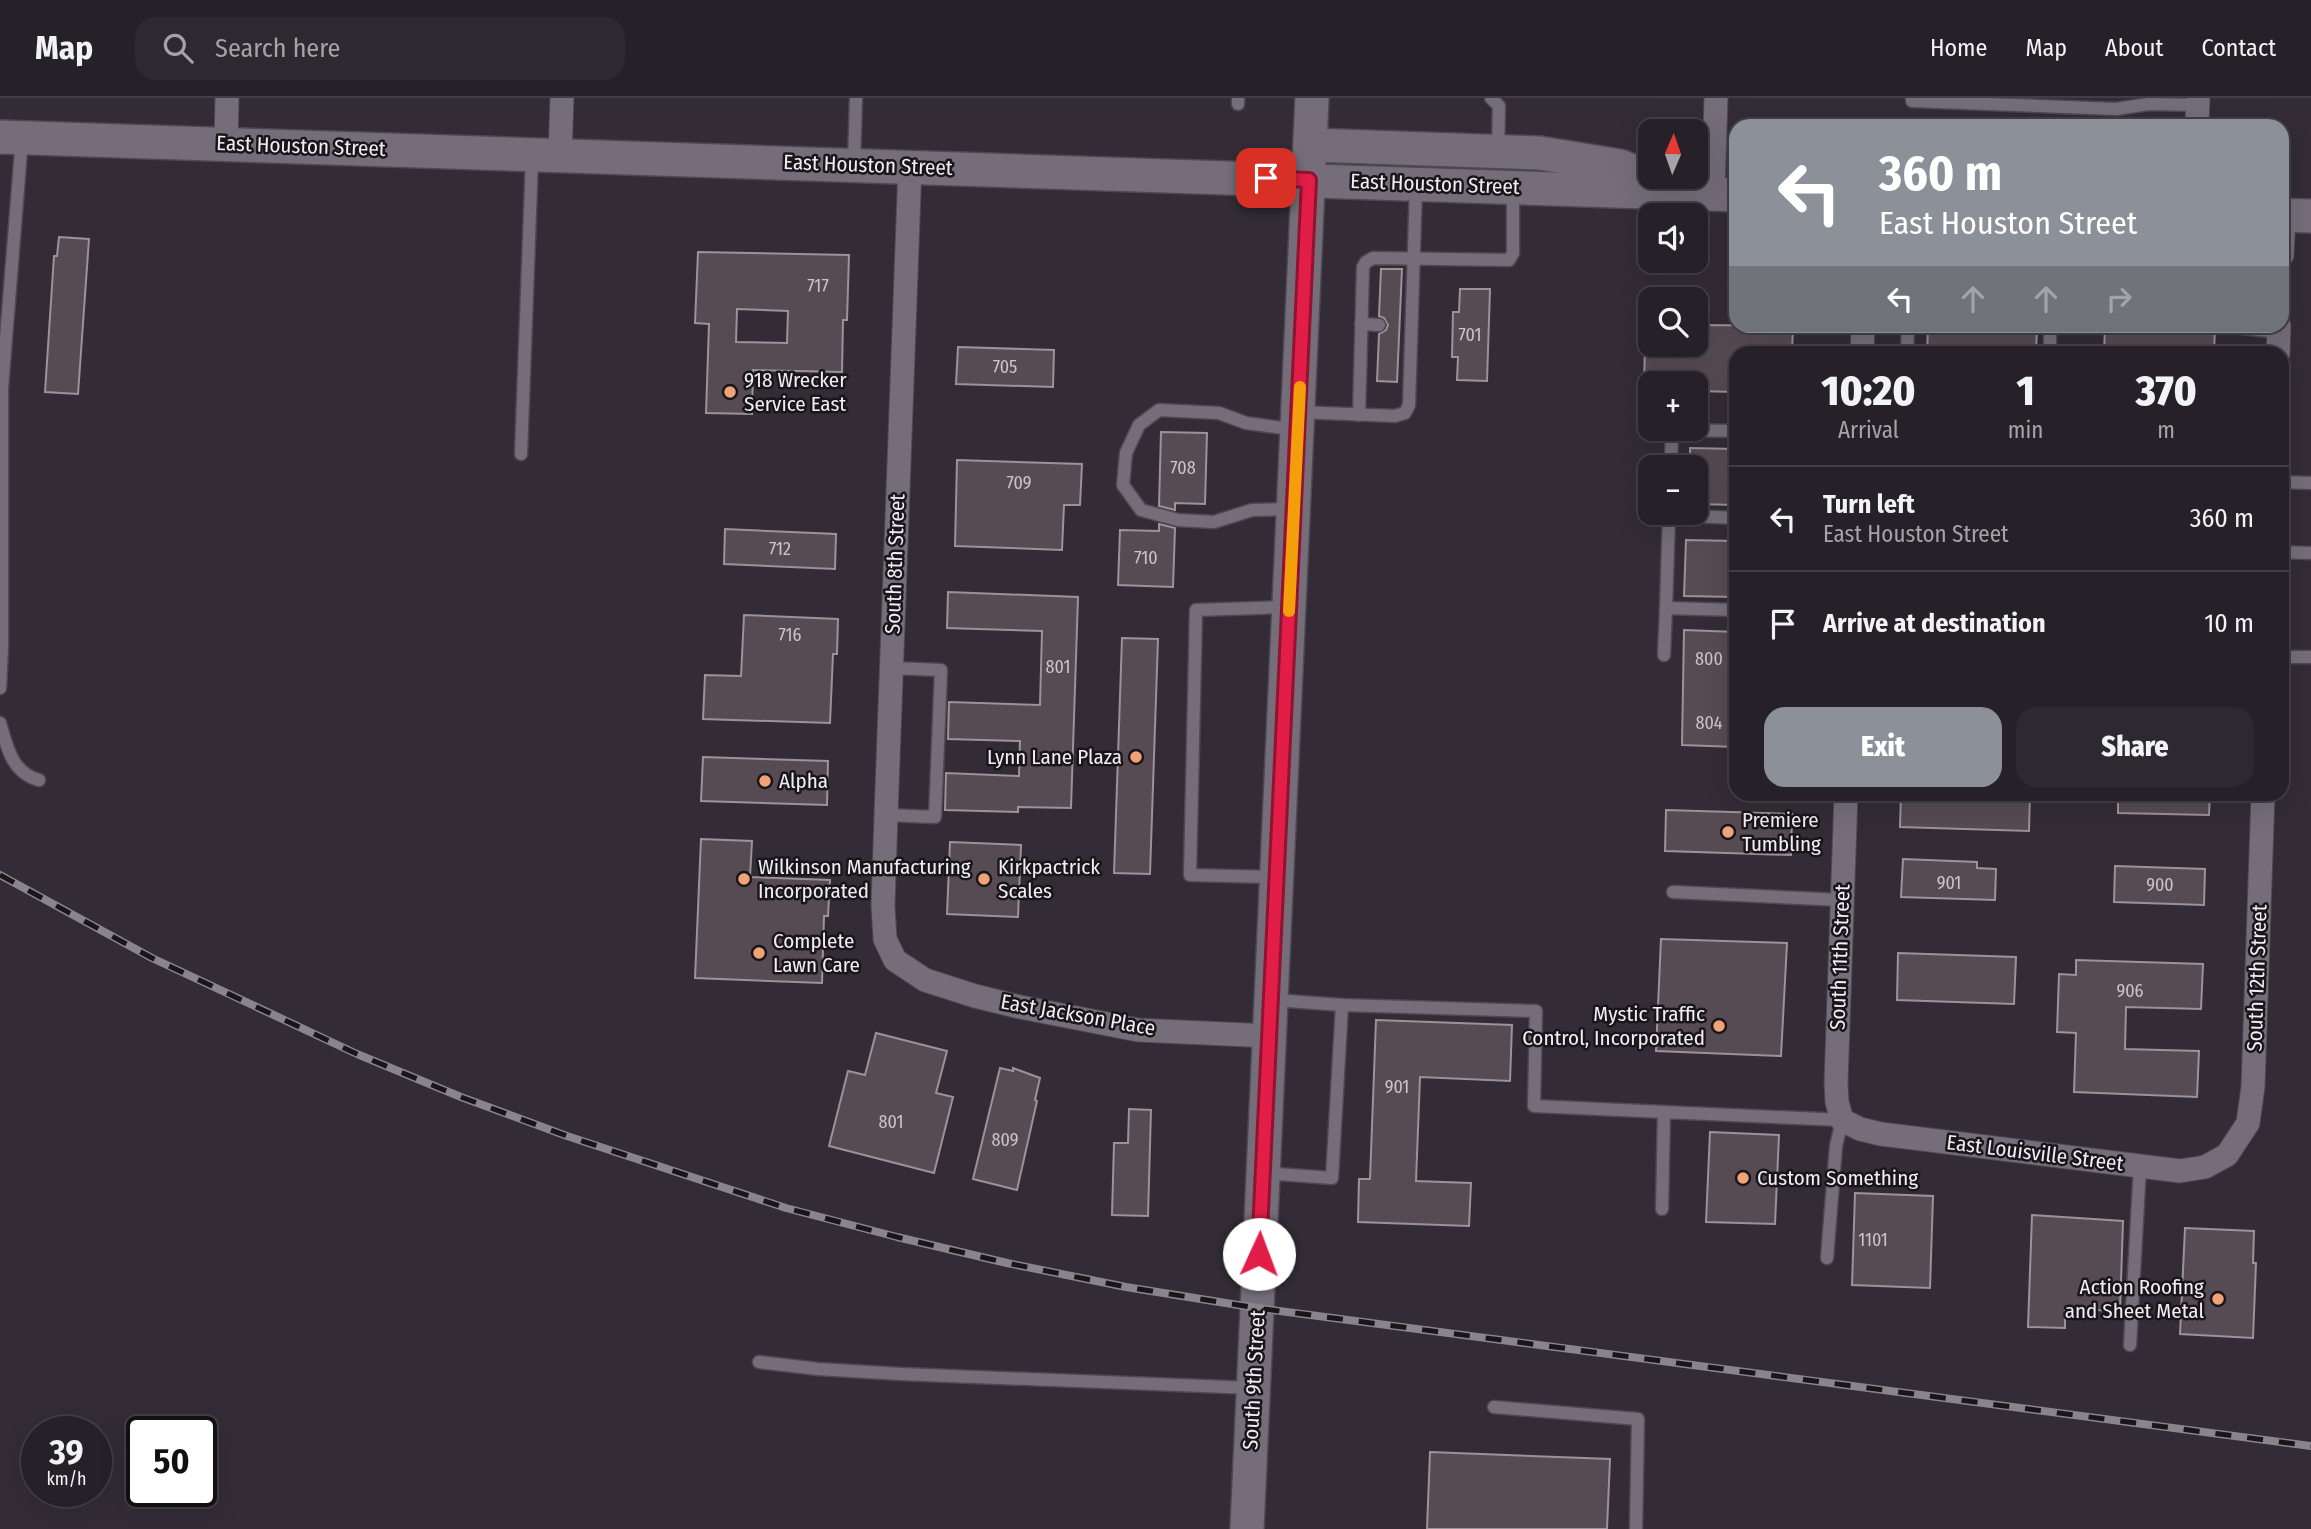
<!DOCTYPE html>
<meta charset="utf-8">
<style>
:root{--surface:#262128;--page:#2e2930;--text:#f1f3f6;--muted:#a4a3a8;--line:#423e45;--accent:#8c9099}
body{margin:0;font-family:"Fira Sans Condensed",sans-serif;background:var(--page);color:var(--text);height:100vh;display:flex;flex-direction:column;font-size:26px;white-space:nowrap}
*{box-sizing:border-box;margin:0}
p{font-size:23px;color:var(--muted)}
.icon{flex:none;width:38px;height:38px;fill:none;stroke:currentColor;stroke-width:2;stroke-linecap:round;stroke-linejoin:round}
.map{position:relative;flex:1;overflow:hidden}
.panel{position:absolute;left:1729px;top:248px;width:560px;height:455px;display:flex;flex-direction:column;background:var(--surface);border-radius:21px;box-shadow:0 7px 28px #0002,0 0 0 2px var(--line)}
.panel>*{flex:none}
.guide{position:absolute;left:1729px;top:21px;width:560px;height:214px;border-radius:21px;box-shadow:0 7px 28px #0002,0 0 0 2px var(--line);background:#8c9099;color:#fff;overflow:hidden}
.needle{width:46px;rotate:2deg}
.tools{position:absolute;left:1638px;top:21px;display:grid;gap:14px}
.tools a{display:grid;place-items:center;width:70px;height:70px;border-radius:14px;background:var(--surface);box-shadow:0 7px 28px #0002,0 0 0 2px var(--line);font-size:35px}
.speed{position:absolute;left:21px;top:1318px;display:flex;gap:14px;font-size:35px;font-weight:700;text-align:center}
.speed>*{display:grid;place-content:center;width:91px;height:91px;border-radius:50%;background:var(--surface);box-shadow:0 7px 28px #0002,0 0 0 2px var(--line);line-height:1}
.speed small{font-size:18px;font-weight:400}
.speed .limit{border:4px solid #111;border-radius:10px;background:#fff;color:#111}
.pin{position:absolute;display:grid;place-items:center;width:60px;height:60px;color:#fff;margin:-30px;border-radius:14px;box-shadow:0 4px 10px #0006}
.me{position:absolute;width:77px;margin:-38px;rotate:2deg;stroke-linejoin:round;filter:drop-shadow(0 0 5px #0008)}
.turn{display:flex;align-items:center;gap:24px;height:147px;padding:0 35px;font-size:32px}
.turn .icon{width:91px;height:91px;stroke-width:2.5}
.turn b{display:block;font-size:49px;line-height:60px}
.lanes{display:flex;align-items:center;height:66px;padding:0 35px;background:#0003;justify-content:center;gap:35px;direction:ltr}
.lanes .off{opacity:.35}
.eta{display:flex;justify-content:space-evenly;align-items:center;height:119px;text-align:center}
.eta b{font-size:42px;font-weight:800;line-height:49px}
.cta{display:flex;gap:14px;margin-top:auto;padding:14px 35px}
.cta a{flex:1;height:80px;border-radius:21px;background:var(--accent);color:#fff;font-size:28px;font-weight:800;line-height:80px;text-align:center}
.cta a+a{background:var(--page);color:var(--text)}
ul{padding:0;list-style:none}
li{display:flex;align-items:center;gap:21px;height:105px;padding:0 35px;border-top:2px solid var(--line)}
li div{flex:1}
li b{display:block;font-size:26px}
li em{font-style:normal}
header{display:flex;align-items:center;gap:42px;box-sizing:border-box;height:98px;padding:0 35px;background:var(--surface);border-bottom:2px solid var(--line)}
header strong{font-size:33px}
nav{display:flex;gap:38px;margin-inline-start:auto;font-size:24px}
.search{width:490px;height:63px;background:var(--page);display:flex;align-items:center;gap:18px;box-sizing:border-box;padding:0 24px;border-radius:21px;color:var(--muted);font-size:26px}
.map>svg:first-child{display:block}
</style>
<header>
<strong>Map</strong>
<div class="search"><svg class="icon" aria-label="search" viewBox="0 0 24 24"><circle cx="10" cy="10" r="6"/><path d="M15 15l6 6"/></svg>Search here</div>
<nav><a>Home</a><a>Map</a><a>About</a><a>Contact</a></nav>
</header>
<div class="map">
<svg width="2311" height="1431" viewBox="0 0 2311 1431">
<rect width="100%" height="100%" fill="#332c36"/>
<!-- building -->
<g fill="#564b53" stroke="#9d919a" stroke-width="2" fill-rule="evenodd">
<polygon points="59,139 89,141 78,296 45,294 54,158 57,158"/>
<path d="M698 154 849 157 847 222H843L842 274 753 272 752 316 706 315 709 226 695 225ZM737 211 788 213 787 245 736 244Z"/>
<polygon points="1381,171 1402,171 1397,284 1377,283 1379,236 1386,232 1388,227 1384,220 1379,218"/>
<polygon points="1460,191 1490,191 1487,283 1457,282 1458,259 1452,259 1453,214 1459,214"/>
<polygon points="1696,227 1793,228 1792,256 1736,256 1736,294 1696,293 1696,285 1644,285 1645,247 1696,247"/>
<polygon points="1928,228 2037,228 2036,256 1927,256"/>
<polygon points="2105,228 2215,228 2214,256 2104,256"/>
<polygon points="958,249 1054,252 1053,289 956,286"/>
<polygon points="1161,334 1207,335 1205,406 1175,405 1175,412 1159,408"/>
<polygon points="1690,350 1736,351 1736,407 1696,406 1696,369 1690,369"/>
<polygon points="957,362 1082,366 1080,407 1064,407 1062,452 955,448"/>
<polygon points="1159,426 1175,430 1173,489 1118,487 1120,432 1159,433"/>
<polygon points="725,431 836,436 835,471 724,466"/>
<polygon points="1686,442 1736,443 1736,499 1684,498"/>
<polygon points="948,494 1078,499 1071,710 1018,709 1018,714 945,712 946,675 1019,678 1020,643 948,641 949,604 1040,607 1042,533 947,530"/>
<polygon points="744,517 838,521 837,556 833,556 830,625 703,621 705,577 741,578"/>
<polygon points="1684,532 1736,534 1736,649 1682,647"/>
<polygon points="1122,540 1158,541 1150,776 1114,775"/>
<polygon points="703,659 828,663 827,707 701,703"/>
<polygon points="1901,696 2030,696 2029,733 1900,729"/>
<polygon points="2118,696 2210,696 2209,717 2118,715"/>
<polygon points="1666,712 1792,716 1791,757 1665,753"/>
<polygon points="701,741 752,743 750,779 830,782 828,818 824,818 822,885 695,880"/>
<polygon points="950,744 1021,747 1018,819 947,816"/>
<polygon points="1903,761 1977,764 1977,770 1996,771 1995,802 1901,799"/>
<polygon points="2115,768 2205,771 2204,807 2114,804"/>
<polygon points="1661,841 1787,845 1781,958 1656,953"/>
<polygon points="1898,855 2016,859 2014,906 1897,902"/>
<polygon points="2076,862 2203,866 2201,911 2126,909 2125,951 2199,953 2197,999 2074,994 2076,935 2057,934 2059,876 2076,877"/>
<polygon points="1376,922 1512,927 1510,983 1420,979 1416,1083 1471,1085 1469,1128 1358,1124 1359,1081 1370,1081"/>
<polygon points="876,935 947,953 936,995 953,999 934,1075 829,1048 848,973 865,977"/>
<polygon points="1000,970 1013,973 1013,970 1040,980 1035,1002 1037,1003 1017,1092 973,1081"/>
<polygon points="1129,1011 1151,1012 1148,1118 1112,1117 1114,1045 1128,1045"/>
<polygon points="1710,1034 1779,1037 1775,1126 1706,1124"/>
<polygon points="1855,1095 1933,1098 1930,1190 1852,1187"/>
<polygon points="2032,1117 2123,1123 2120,1213 2065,1211 2065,1230 2028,1229"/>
<polygon points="2185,1130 2254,1133 2253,1165 2256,1165 2253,1240 2180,1236"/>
<polygon points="1430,1354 1610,1361 1607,1431 1427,1431"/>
</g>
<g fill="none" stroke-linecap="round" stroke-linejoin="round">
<defs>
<g id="lane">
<polyline points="1491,0 1499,8 1498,53"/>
<polyline points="1912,0 1912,3 2116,11 2149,6 2198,7"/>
<polyline points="1238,6 1238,0"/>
<polyline points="854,66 856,0"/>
<polyline points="1361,226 1379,227"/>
<polyline points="2242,228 2242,230 2279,234"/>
<polyline points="1907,256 1908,228"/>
<polyline points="2050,256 2050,228"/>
<polyline points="1299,314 1395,318 1405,315 1409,307 1416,88"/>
<polyline points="1359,317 1363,169 1366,164 1373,160 1509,162 1513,155 1513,90"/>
<polyline points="521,356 532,60"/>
<polyline points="1671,369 1672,332 1736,333"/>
<polyline points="2282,384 2311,385"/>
<polyline points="1294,411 1252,412 1214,424 1178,422 1141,412 1123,387 1126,355 1139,327 1159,312 1219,315 1246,325 1297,332"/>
<polyline points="1669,415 1669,417 1736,420"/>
<polyline points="2282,454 2311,455"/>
<polyline points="1666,510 1669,417"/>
<polyline points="1664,557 1666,510 1736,512"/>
<polyline points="2282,559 2311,559"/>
<polyline points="0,590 2,549 2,290 22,40"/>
<path d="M0 625C7 649 12 675 39 682"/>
<polyline points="886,717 935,719 941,572 891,570"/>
<polyline points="1274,779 1190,777 1196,512 1289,509"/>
<polyline points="1673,794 1842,802"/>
<polyline points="1342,907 1536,913 1534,1008 1664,1014"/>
<polyline points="1263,1075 1332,1080 1342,907 1274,902"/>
<polyline points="1662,1111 1664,1014 1842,1022 1836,1048 1827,1160"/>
<polyline points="2130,1247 2140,1068"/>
<polyline points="759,1264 818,1271 901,1276 1253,1290"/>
<polyline points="1494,1309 1638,1321 1636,1431"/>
</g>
<g id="street">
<polyline points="2197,28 2198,0"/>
<polyline points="226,46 227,0"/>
<polyline points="560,57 562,0"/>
<polyline points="910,68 886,717 883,808 885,841 895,862 925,882 975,898 1020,909 1138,932 1270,938"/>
<polyline points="1713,96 1716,0"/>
<polyline points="2282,157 2284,117"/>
<polyline points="1862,256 1863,228"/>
<polyline points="2278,256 2279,228"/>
<polyline points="1846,696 1836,985 1837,1004 1842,1022 1860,1031 1881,1036 2180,1073 2205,1069 2227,1057 2248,1025 2253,989 2263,696"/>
</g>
<g id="secondary">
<polyline points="0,39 1736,97"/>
<polyline points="1311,47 1540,55 1620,68 1666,87"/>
<polyline points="2282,117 2311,118"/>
<polyline points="1247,1431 1312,0"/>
</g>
</defs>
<!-- lane casing -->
<use href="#lane" stroke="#4e4951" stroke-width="15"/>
<!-- street casing -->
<use href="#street" stroke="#4e4951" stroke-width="25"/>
<!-- secondary casing -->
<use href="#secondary" stroke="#4e4951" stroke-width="36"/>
<!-- lane -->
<use href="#lane" stroke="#756e7a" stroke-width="12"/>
<!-- street -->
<use href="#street" stroke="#756e7a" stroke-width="23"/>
<!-- secondary -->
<use href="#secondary" stroke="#756e7a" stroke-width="33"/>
<defs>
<polyline id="rail" points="0,777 152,860 357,956 461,999 567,1038 786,1110 897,1139 1007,1165 1126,1189 1257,1210 2311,1348"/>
</defs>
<!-- rail casing -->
<use href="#rail" stroke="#8a858d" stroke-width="8"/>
<!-- rail -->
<use href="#rail" stroke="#19161a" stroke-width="5" stroke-dasharray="16" stroke-linecap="butt"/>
</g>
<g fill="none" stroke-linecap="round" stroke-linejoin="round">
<defs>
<polyline id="route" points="1259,1156 1309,82 1266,80"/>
</defs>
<!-- route casing -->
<use href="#route" stroke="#92132f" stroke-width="18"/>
<!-- route -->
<use href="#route" stroke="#e11d48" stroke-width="12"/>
<!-- slow -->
<polyline stroke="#f59e0b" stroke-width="12" points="1289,513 1300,289"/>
</g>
<!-- markers -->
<g fill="#efa377" stroke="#19161a" stroke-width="2.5">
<circle cx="730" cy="294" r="7"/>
<circle cx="1136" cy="659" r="7"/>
<circle cx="765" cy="683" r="7"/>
<circle cx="1728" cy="734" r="7"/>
<circle cx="744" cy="781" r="7"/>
<circle cx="984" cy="781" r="7"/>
<circle cx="759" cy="855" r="7"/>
<circle cx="1719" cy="928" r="7"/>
<circle cx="1743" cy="1080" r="7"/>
<circle cx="2218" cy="1201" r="7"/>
</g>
<g text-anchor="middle" stroke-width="5" stroke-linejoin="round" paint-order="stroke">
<!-- number labels -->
<g font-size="18" fill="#cac4cc">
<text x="818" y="194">717</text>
<text x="1470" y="243">701</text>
<text x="1005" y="275">705</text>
<text x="1183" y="376">708</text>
<text x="1019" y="391">709</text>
<text x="780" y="457">712</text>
<text x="1146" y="466">710</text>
<text x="790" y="543">716</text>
<text x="1709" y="567">800</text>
<text x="1058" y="575">801</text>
<text x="1709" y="631">804</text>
<text x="1949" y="791">901</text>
<text x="2160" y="793">900</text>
<text x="2130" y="899">906</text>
<text x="1397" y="995">901</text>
<text x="891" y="1030">801</text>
<text x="1005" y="1048">809</text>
<text x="1873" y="1148">1101</text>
</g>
<!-- street labels -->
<g font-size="21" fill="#f1edf4" stroke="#19161a">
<text transform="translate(301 48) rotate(2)" y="7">East Houston Street</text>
<text transform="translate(868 67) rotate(2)" y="7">East Houston Street</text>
<text transform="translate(1435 86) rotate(2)" y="7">East Houston Street</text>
<text transform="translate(895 466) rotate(-88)" y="7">South 8th Street</text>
<text transform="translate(1840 859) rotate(-88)" y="7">South 11th Street</text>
<text transform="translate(2257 880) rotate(-88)" y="7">South 12th Street</text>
<text transform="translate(1078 917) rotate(10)" y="7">East Jackson Place</text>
<text transform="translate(2035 1055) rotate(7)" y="7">East Louisville Street</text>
<text transform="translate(1254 1282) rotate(-87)" y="7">South 9th Street</text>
</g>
<!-- poi labels -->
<g font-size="21" fill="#f1edf4" stroke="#19161a" text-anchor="start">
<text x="744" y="289">918 Wrecker<tspan x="744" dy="24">Service East</tspan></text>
<text x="1122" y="666" text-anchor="end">Lynn Lane Plaza</text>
<text x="779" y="690">Alpha</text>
<text x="1742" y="729">Premiere<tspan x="1742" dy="24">Tumbling</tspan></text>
<text x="758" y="776">Wilkinson Manufacturing<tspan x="758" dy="24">Incorporated</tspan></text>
<text x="998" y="776">Kirkpactrick<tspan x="998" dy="24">Scales</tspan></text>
<text x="773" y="850">Complete<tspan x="773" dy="24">Lawn Care</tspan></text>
<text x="1705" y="923" text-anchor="end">Mystic Traffic<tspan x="1705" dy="24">Control, Incorporated</tspan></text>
<text x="1757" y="1087">Custom Something</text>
<text x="2204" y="1196" text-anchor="end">Action Roofing<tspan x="2204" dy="24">and Sheet Metal</tspan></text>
</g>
</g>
</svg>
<div class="tools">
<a><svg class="needle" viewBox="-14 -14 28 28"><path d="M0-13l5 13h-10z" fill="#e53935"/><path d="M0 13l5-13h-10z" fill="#a4a3a8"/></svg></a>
<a><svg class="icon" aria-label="sound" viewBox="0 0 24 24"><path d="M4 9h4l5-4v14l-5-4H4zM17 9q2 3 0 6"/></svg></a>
<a><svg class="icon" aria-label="search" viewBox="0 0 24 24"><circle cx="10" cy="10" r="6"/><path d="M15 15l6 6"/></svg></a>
<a>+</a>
<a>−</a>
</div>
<div class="speed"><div>39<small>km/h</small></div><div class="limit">50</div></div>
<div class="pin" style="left:1266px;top:80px;background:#d93025"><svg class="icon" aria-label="arrive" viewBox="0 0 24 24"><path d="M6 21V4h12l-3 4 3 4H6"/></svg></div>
<svg class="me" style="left:1259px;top:1156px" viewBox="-20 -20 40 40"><circle r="19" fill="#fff"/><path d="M0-13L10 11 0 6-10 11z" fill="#e11d48"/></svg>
<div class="guide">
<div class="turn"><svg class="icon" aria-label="left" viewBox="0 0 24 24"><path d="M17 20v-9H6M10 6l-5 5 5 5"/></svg><div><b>360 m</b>East Houston Street</div></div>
<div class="lanes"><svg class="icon" aria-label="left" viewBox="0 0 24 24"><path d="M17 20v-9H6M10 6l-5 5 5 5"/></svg><svg class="icon off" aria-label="ahead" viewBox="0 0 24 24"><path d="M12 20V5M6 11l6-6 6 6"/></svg><svg class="icon off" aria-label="ahead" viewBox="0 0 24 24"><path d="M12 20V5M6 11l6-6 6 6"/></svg><svg class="icon off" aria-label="right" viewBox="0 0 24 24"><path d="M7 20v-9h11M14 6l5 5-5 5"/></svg></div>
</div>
<section class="panel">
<div class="eta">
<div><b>10:20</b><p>Arrival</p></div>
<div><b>1</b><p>min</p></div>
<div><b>370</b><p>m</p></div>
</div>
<ul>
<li><svg class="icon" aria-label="left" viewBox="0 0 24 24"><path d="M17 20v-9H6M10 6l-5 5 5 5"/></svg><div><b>Turn left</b><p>East Houston Street</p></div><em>360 m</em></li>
<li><svg class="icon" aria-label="arrive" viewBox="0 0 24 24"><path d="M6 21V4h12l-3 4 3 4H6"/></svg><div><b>Arrive at destination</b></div><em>10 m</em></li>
</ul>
<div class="cta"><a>Exit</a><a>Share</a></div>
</section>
</div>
